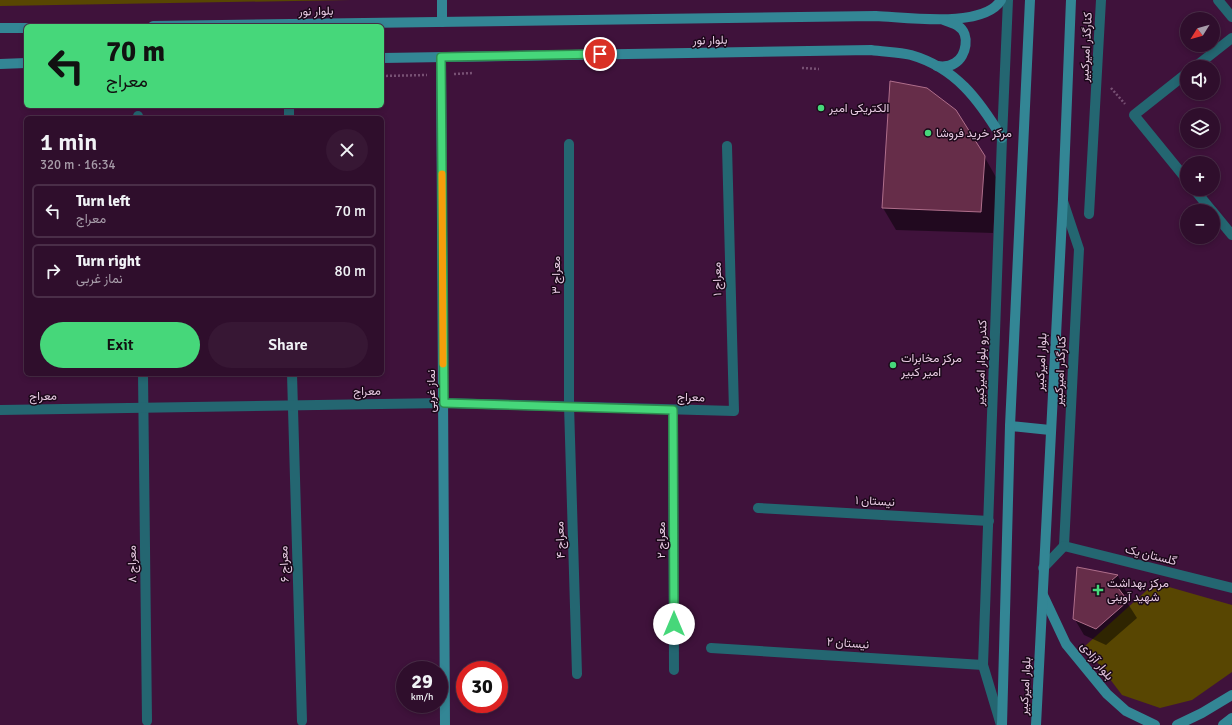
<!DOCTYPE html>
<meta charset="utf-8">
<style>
:root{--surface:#2f0e2c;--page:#371734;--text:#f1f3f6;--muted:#a79ca9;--line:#4a2e48;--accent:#46d77a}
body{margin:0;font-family:Signika,Vazirmatn,sans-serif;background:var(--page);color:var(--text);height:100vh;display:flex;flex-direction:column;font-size:15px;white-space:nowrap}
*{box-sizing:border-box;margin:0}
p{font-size:13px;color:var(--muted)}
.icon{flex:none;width:22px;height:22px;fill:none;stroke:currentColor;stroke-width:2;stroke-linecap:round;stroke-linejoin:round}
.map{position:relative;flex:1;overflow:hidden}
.details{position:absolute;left:24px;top:116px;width:360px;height:260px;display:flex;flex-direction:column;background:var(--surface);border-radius:6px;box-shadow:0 2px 6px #0003,0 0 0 1px var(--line)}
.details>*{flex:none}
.top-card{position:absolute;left:24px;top:24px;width:360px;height:84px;border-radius:6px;box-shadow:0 2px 6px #0003,0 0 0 1px var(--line);background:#46d77a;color:#111;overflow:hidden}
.needle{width:26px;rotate:233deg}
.tools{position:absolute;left:1180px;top:12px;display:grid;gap:8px}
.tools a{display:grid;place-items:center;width:40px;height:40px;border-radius:50%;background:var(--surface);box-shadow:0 2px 6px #0003,0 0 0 1px var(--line);font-size:20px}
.speed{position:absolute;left:396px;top:661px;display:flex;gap:8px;font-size:20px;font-weight:700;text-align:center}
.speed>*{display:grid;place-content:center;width:52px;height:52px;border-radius:50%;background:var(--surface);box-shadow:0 2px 6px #0003,0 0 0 1px var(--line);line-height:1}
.speed small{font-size:10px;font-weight:400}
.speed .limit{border:6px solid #d22;background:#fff;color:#111}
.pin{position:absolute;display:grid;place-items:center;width:34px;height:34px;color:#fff;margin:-17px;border:2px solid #fff;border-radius:50%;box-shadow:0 1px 4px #0007}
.me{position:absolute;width:44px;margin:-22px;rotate:0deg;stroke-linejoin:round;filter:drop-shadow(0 0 3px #0008)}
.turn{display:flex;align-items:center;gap:14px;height:84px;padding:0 16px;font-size:18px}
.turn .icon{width:52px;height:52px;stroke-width:2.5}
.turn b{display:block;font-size:28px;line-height:34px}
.round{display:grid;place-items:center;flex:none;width:42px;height:42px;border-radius:21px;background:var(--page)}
.overview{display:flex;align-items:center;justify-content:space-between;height:68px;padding:0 16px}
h1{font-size:24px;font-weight:600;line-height:30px}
.primary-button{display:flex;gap:8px;margin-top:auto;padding:8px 16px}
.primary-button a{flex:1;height:46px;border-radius:24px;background:var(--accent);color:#111;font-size:16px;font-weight:600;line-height:46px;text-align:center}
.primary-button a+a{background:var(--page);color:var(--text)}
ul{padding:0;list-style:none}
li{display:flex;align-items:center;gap:12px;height:54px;margin:0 8px 6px;padding:0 8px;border:2px solid var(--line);border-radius:6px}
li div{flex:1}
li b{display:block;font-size:15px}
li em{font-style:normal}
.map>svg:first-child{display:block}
</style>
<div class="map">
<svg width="1232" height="725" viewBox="0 0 1232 725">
<rect width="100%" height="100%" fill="#3f123b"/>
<!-- green -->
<g fill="#584602">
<polygon points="0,0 351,0 0,6"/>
<polygon points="1155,583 1232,605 1232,672 1192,700 1160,708 1122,695 1085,646"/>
</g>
<!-- shadow -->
<g fill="#0007">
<polygon points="984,156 997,179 993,233 896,230 883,208"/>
<polygon points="1078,568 1118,576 1127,593 1123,596 1137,618 1106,645 1084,635 1074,618"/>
</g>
<!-- building -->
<g fill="#662d49" stroke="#af6e8b">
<polygon points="890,81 927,88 956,110 985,156 981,212 882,208"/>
<polygon points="1077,567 1118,575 1112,580 1128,601 1096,629 1073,619"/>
</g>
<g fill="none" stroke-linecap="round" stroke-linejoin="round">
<!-- path -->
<g stroke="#785174" stroke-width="2.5" stroke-dasharray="2 2" stroke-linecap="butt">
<polyline points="802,68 819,69"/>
<polyline points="454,74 473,73"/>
<polyline points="382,76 427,75"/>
<polyline points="1111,88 1125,104"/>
</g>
<!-- street -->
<g stroke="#246671" stroke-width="10">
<polyline points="1218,0 1232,17"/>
<polyline points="1195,67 1232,38"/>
<polyline points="1187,73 1134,115 1187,180"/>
<polyline points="289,107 289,118"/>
<polyline points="138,116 138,118"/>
<polyline points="569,144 569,405 577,674"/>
<polyline points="1194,189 1212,211"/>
<polyline points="1063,201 1079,249 1064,546"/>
<polyline points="1213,212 1232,235"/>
<polyline points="1089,214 1101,0"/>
<polyline points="143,374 147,721"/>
<polyline points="292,374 302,721"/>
<polyline points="0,410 444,403 734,411 727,146"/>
<polyline points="673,410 674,670"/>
<polyline points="758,508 989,521"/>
<polyline points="1064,546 1232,588"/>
<polyline points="1043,568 1064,546"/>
<polyline points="711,648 983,665"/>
<polyline points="1001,725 983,665 1002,138 1008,0"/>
</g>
<!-- secondary -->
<g stroke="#338695" stroke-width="10">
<polyline points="442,0 442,22"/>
<path d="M153 26 876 16C906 17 984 29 1001 0"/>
<polyline points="0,28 26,28"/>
<polyline points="441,57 445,725"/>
<path d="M382 58 871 50C884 52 898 52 911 55 956 68 979 100 1002 138"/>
<polyline points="0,64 26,63"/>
<path d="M937 66C943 67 949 67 955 63 966 57 971 34 958 26 954 23 948 22 944 20"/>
<polyline points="1010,426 1050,430"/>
<polyline points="1043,595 1066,644 1107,694 1126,711 1155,725"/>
<polyline points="1002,725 1010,426 1030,0"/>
<polyline points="1036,725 1063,199 1071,0"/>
<polyline points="1177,725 1202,713 1232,695"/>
<polyline points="1223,725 1232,718"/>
</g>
</g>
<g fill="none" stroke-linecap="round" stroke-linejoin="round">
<defs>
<polyline id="route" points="600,54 441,57 444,403 673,410 674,624"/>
</defs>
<!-- route casing -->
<use href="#route" stroke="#2e8c4f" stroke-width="10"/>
<!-- route -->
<use href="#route" stroke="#46d77a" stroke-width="7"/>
<!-- slow -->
<polyline stroke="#f59e0b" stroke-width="7" points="442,174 443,364"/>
</g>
<!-- markers -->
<g fill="#46d77a" stroke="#1b0819" stroke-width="1.5">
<circle cx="821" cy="108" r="4"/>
<circle cx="928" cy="133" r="4"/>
<circle cx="893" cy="365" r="4"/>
<path d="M1096 584h4v4h4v4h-4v4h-4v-4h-4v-4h4z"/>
</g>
<g text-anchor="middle" stroke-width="3" stroke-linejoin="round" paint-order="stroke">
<!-- street labels -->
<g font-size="12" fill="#e6c9e1" stroke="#1b0819">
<text transform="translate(316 11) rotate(-1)" y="4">بلوار نور</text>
<text transform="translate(710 40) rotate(-1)" y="4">بلوار نور</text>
<text transform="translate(1086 47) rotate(-87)" y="4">کنارگذر امیرکبیر</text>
<text transform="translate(556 275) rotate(-90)" y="4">معراج ۳</text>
<text transform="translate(717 279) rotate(-91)" y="4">معراج ۱</text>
<text transform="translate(1041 362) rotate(-87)" y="4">بلوار امیرکبیر</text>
<text transform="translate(981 363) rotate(-88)" y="4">کندرو بلوار امیرکبیر</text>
<text transform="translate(1060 371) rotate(-87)" y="4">کنارگذر امیرکبیر</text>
<text transform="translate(367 391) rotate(-1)" y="4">معراج</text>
<text transform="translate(431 391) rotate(-90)" y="4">نماز غربی</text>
<text transform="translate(43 396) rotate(-1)" y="4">معراج</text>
<text transform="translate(691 397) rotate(1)" y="4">معراج</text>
<text transform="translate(875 501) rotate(3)" y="4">نیستان ۱</text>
<text transform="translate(560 540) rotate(-92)" y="4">معراج ۴</text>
<text transform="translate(661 540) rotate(-90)" y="4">معراج ۲</text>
<text transform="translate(1151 555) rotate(14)" y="4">گلستان یک</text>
<text transform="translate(132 564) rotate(-91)" y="4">معراج ۸</text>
<text transform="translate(284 564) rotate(-92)" y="4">معراج ۶</text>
<text transform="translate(848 643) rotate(4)" y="4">نیستان ۲</text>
<text transform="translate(1097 661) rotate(51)" y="4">بلوار آزادی</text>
<text transform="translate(1025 686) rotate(-87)" y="4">بلوار امیرکبیر</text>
</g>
<!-- poi labels -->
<g font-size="12" fill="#e6c9e1" stroke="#1b0819" text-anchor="start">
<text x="829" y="112">الکتریکی امیر</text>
<text x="936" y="137">مرکز خرید فروشا</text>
<text x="901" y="362">مرکز مخابرات<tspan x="901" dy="14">امیر کبیر</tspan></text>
<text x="1107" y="587">مرکز بهداشت<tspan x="1107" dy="14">شهید آوینی</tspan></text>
</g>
</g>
</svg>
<div class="tools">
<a><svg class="needle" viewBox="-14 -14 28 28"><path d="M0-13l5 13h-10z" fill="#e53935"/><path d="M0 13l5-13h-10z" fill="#a79ca9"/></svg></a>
<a><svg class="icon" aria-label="sound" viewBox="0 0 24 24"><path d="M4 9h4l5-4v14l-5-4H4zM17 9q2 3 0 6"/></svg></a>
<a><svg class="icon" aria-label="layers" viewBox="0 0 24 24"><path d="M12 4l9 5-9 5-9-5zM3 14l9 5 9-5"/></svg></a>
<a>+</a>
<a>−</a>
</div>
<div class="speed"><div>29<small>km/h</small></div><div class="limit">30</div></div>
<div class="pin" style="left:600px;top:54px;background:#d93025"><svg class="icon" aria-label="arrive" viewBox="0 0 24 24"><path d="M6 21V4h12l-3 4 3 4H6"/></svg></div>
<svg class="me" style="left:674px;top:624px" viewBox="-20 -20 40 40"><circle r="19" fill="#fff"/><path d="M0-13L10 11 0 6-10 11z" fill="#46d77a"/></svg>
<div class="top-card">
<div class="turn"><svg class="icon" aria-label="left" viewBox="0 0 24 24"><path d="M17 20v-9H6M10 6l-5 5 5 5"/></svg><div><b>70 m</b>معراج</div></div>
</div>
<section class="details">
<div class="overview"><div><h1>1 min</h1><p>320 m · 16:34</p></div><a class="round"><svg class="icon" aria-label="close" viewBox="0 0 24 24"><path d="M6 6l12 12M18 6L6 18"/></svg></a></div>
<ul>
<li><svg class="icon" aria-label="left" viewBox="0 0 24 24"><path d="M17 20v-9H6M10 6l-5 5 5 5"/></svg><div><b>Turn left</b><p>معراج</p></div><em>70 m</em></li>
<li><svg class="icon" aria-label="right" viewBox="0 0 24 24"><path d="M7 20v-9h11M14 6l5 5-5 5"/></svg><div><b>Turn right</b><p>نماز غربی</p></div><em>80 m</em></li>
</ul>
<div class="primary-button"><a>Exit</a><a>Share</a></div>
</section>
</div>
